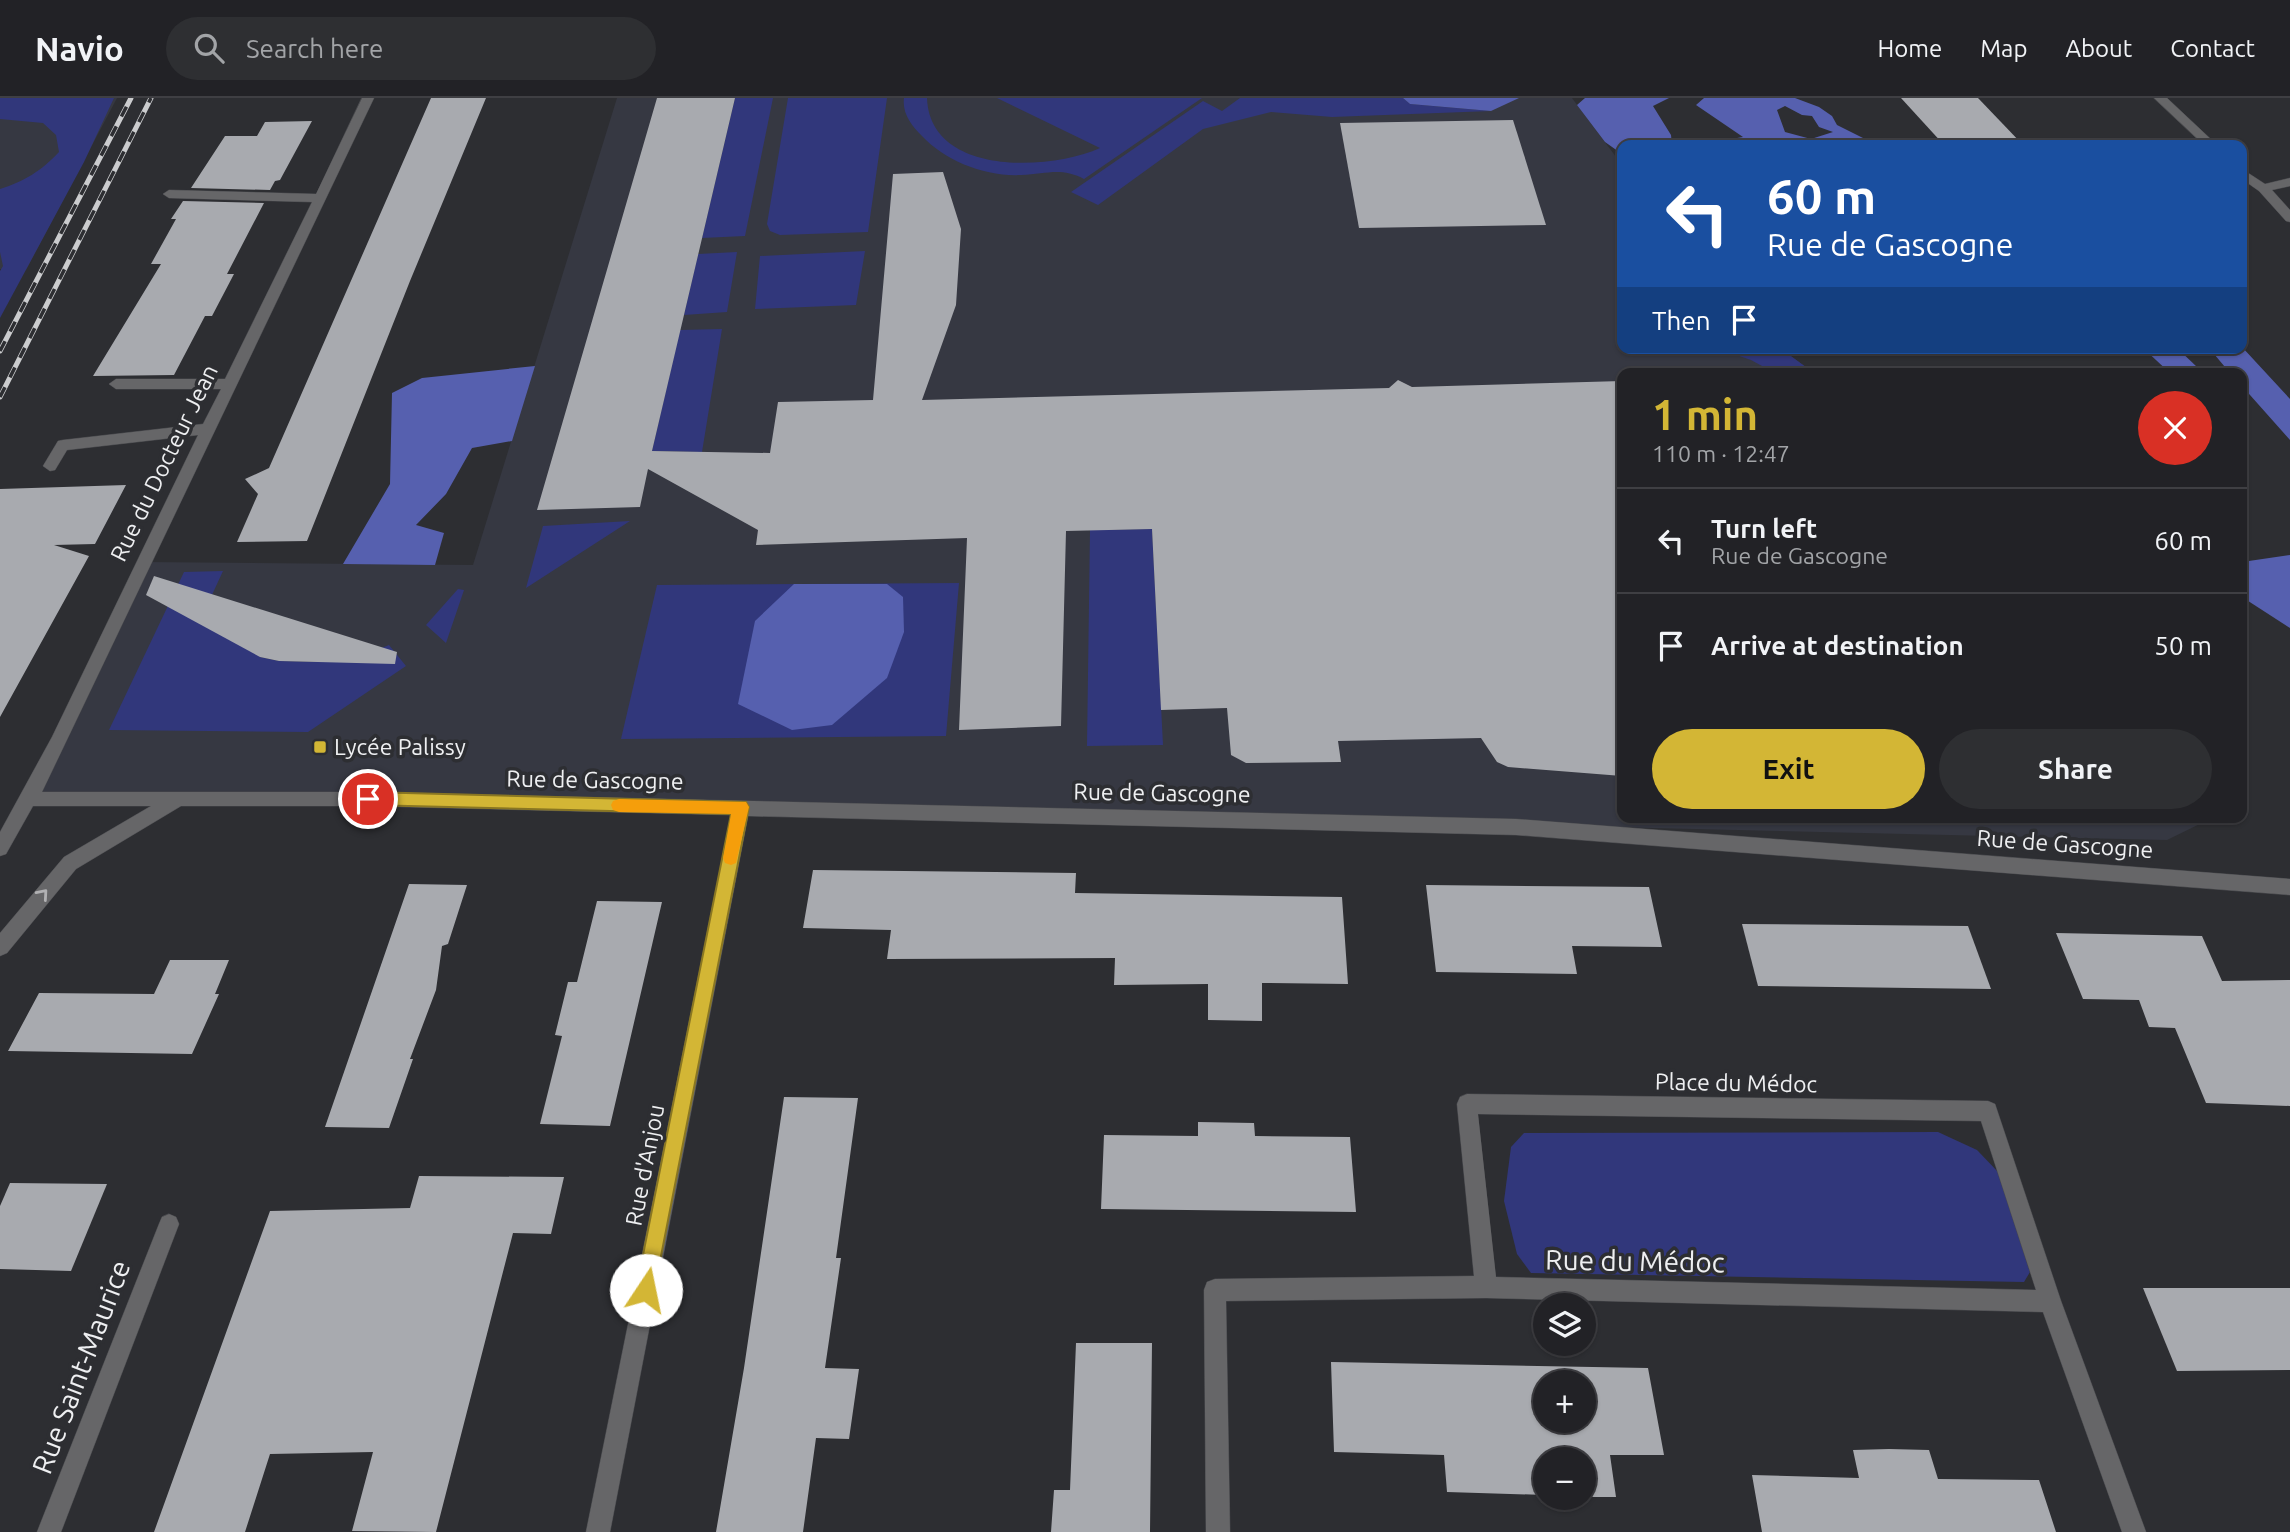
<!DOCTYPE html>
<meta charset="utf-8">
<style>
:root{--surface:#222226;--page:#2e2f32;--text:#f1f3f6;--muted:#a2a4a7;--line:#3f3f43;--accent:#d3b635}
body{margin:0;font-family:Ubuntu,sans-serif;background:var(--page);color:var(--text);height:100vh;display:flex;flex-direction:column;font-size:26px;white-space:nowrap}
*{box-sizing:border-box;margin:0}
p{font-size:23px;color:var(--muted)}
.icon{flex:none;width:38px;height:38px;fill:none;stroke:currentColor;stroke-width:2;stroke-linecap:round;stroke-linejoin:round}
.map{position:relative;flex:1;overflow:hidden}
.details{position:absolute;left:1617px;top:270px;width:630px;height:455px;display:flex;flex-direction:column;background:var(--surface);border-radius:14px;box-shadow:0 2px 5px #0004,0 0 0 2px var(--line)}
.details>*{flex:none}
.guide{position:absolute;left:1617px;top:42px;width:630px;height:214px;border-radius:14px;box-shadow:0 2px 5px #0004,0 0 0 2px var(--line);background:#1a4fa0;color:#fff;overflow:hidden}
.buttons{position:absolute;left:1533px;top:1195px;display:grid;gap:14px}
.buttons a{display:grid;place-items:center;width:63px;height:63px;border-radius:50%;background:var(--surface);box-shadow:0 2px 5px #0004,0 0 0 2px var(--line);font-size:35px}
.pin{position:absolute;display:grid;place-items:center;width:60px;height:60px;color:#fff;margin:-30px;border:4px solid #fff;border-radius:50%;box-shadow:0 2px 7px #0007}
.me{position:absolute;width:77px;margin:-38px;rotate:11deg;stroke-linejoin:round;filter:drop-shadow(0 0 5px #0008)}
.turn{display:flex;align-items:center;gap:24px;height:147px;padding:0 35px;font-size:32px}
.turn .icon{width:91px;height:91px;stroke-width:2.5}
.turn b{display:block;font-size:49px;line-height:60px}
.then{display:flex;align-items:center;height:66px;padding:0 35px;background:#0003;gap:14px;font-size:26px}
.round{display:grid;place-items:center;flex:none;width:74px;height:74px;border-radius:37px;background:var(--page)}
.head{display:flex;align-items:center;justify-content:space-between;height:119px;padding:0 35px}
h1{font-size:42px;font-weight:700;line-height:52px;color:var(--accent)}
.cta{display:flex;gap:14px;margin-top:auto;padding:14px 35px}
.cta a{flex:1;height:80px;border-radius:42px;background:var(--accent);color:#111;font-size:28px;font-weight:700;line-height:80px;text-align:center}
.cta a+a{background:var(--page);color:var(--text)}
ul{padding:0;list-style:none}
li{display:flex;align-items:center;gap:21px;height:105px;padding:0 35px;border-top:2px solid var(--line)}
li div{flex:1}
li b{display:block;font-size:26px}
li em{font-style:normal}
header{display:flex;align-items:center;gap:42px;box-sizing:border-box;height:98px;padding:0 35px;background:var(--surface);border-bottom:2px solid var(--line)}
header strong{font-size:33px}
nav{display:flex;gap:38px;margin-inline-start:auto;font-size:24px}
.search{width:490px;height:63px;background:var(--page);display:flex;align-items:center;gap:18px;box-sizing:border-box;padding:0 24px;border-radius:38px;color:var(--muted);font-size:26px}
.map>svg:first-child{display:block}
</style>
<header>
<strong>Navio</strong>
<div class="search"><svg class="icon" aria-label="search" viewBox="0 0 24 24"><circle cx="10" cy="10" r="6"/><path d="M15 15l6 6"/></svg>Search here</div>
<nav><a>Home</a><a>Map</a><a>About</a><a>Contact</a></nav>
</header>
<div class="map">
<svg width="2290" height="1434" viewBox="0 0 2290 1434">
<rect width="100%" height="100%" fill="#2d2e32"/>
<!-- built -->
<g fill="#363842">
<polygon points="0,0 117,0 26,172 0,171"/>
<polygon points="617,0 1572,0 1622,67 1622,250 1780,250 1814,275 1622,275 1622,719 2214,719 2167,742 741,709 31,701 143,464 473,467"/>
</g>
<!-- green -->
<g fill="#31377b">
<path d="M0 0H114L84 64 0 220V173L3 168 0 154V91C25 83 41 73 59 54L56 37 43 25 0 21Z"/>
<polygon points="735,0 773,0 745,138 702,140"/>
<polygon points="788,0 887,0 868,134 780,137 770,133 767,126"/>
<path d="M904 0H927C930 78 1049 73 1100 50L997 0H1202L1084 81C1061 69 1047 76 1021 77 986 79 945 63 922 38 911 27 902 15 904 0Z"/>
<polygon points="1240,0 1403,0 1410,6 1491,13 1332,19 1271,14 1203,31 1098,107 1071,94 1203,3 1222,13"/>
<polygon points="865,153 856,207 755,211 760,158"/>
<polygon points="737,154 727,214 684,217 698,156"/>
<polygon points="722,231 702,354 652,353 680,232"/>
<polygon points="1716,250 1780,250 1814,275 1775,275 1751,262"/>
<polygon points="630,423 526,490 543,428"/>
<polygon points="1152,431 1163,647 1087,648 1090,432"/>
<polygon points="223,473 211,499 260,559 279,563 324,564 369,555 389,547 406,568 308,634 109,632 184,474"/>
<polygon points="959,485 946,638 621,641 657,487"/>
<polygon points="458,491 464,492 446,545 426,527"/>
<polygon points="1938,1034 1977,1052 1999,1075 2030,1174 2024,1184 1531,1175 1517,1156 1504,1103 1511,1049 1524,1035"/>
</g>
<!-- forest -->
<g fill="#5660af" fill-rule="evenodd">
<polygon points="1403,0 1519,0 1491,13 1410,6"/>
<polygon points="1585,0 1669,0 1653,8 1671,37 1672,47 1622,47 1622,56 1605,44 1577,7"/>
<path d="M1704 0H1795L1819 9 1832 18 1837 27 1877 47H1696L1743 39 1696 7ZM1785 8 1802 17 1812 18 1819 29 1833 34 1811 41 1785 34 1777 12Z"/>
<polygon points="2242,249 2290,301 2290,342 2242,288 2242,275 2230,275 2209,250"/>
<polygon points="2143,250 2177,250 2197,269 2170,275"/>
<polygon points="535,268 512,343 472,350 446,396 416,427 444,435 435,467 343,466 390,386 392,295 422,280"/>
<polygon points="2290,457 2290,530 2242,499 2242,464"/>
<polygon points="794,486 887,486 903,499 904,534 887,580 832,627 792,632 738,606 755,523"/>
</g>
<!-- building -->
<g fill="#a8aaaf" fill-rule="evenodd">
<polygon points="431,0 486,0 410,183 307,443 237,444 258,396 245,381 269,370"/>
<polygon points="657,0 735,0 652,353 770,355 778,304 873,302 893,76 943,74 961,131 956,207 922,302 1389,290 1398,282 1412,289 1622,283 1622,678 1508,669 1497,664 1481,640 1338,643 1341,664 1246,665 1231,657 1227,610 1161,612 1152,431 1066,433 1061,628 959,632 967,440 756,447 758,432 648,371 640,409 537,412"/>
<polygon points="1901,0 1978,0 2023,47 1944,47"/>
<polygon points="1513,22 1546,127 1359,130 1340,25"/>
<polygon points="312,23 280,82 275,83 270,92 191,90 225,38 257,38 265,24"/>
<polygon points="183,103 264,105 227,176 234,176 212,218 205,218 174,277 93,278 161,166 151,166 176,121 171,121"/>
<polygon points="126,387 95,446 54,447 89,458 0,619 0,391"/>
<polygon points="154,478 397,554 395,566 279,563 260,559 146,497"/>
<polygon points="813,772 1076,775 1075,795 1342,799 1348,886 1262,885 1262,923 1208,922 1208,886 1114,887 1115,860 887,861 891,832 803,830"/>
<polygon points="409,786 467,787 448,846 442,848 436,892 410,961 413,961 389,1030 325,1029"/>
<polygon points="1426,787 1649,789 1662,849 1572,848 1577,876 1436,874"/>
<polygon points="597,803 662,804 610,1028 540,1026 562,938 555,937 568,884 577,884"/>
<polygon points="1742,826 1968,828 1991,891 1758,888"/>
<polygon points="2056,835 2202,838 2222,883 2290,882 2290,1008 2206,1005 2175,930 2149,929 2139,902 2083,901"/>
<polygon points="170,862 229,862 215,896 219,896 192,956 8,953 39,895 154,896"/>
<polygon points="784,999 858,1000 836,1160 841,1160 825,1270 859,1271 849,1341 816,1340 803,1434 716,1434 744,1270"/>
<polygon points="1198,1024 1254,1025 1255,1038 1350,1039 1356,1114 1101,1111 1104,1037 1198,1038"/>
<polygon points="419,1078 564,1079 551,1136 513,1135 436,1434 352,1433 373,1354 270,1356 245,1434 154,1434 270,1113 410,1110"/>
<polygon points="10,1085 107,1086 71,1173 0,1171 0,1108"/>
<polygon points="2143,1190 2290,1190 2290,1272 2177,1273"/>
<polygon points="1076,1245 1152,1245 1150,1434 1051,1434 1054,1392 1070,1392"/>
<path d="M1331 1264 1648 1270 1664 1357H1610L1616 1399H1584V1362H1545V1397L1447 1394 1444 1357 1334 1354ZM1545 1284H1584V1323H1545Z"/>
<polygon points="1889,1351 1929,1352 1938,1381 2039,1382 2056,1434 1762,1434 1752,1377 1859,1380 1853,1352"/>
</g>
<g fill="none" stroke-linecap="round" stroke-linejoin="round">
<defs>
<g id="minor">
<polygon points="362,0 374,0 42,694 367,694 1516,721 2290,781 2290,797 1516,737 748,718 610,1434 586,1434 731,717 367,708 181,708 76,771 7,855 0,858 0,835 64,759 151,708 33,708 6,756 0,758 0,734 52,639 198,337 67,352 55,372 50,373 43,368 58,343 63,342 203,326 221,291 116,291 109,286 116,281 225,281 312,104 169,100 163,96 169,92 316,96"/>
<polygon points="2154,0 2167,0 2217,47 2204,47"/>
<polygon points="2242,71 2265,86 2290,80 2290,88 2272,92 2290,112 2290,124 2286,123 2259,93 2242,81"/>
<path d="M1467 996 1988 1003 1995 1006 2061 1203 2146 1434H2122L2043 1214 1486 1200 1226 1203 1230 1434H1206L1204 1192 1207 1184 1215 1181 1474 1178 1457 1006 1460 999ZM1478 1016 1981 1023 2036 1192 1496 1179Z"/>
<polygon points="169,1116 176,1119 179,1126 61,1434 37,1434 159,1126 162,1119"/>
</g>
</defs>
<!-- minor casing -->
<use href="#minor" stroke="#48494d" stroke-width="1"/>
<!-- minor -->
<use href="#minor" fill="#666668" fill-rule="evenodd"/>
<defs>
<g id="rail">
<polyline points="0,253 131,0"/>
<polyline points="0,299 151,0"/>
</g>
</defs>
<!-- rail casing -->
<use href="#rail" stroke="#cbccce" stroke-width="5"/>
<!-- rail -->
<use href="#rail" stroke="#2d2e32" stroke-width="3.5" stroke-dasharray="11" stroke-linecap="butt"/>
</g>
<!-- one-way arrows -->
<defs><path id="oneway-chevron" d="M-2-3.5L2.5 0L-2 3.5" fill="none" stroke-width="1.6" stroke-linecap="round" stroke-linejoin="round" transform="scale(1.75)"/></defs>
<use stroke="#b1b1b3" href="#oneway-chevron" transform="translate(43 796) rotate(-49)"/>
<!-- route -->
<polygon fill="#d3b635" stroke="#897622" stroke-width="2" points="368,694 746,704 749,709 653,1199 646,1202 639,1199 636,1192 731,716 368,707 362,706 360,701 362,696"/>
<!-- slow -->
<polygon fill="#f59e0b" points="619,701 746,704 749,709 736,765 731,767 725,765 723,760 731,716 619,714 613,712 611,707 613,703"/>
<!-- markers -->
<rect fill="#d3b635" stroke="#2d2e32" stroke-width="2.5" x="313" y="642" width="14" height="14" rx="3.5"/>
<g text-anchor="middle" stroke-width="7" stroke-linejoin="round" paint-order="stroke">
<!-- street labels -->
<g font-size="23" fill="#eeeff1" stroke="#2d2e32">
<text transform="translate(164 365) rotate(-64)" y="8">Rue du Docteur Jean</text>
<text transform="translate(595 682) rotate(1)" y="8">Rue de Gascogne</text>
<text transform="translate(1162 695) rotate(1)" y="8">Rue de Gascogne</text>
<text transform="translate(2065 746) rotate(4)" y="8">Rue de Gascogne</text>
<text transform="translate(1736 985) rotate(1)" y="8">Place du Médoc</text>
<text transform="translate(645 1067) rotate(-79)" y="8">Rue d'Anjou</text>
</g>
<!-- poi labels -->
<g font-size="23" fill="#eeeff1" stroke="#2d2e32" text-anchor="start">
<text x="334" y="657">Lycée Palissy</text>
</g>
<!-- near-street labels -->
<g font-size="28" fill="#eeeff1" stroke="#2d2e32">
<text transform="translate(1635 1163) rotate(1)" y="10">Rue du Médoc</text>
<text transform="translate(81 1269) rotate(-69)" y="10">Rue Saint-Maurice</text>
</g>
</g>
</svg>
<div class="buttons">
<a><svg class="icon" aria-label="layers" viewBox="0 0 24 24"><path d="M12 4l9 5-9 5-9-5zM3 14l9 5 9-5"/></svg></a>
<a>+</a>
<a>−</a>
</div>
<div class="pin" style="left:368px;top:701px;background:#d93025"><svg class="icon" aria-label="arrive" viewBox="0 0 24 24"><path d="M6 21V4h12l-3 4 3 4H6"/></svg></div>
<svg class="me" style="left:646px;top:1192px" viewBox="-20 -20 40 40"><circle r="19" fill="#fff"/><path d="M0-13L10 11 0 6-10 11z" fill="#d3b635"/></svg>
<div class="guide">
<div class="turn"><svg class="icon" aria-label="left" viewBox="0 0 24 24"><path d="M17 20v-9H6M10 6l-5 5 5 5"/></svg><div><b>60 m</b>Rue de Gascogne</div></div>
<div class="then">Then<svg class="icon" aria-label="arrive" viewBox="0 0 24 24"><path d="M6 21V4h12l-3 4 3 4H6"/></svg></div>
</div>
<section class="details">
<div class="head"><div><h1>1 min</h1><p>110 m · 12:47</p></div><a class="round" style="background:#d93025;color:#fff"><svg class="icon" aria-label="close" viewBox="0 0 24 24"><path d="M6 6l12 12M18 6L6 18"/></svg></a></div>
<ul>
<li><svg class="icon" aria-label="left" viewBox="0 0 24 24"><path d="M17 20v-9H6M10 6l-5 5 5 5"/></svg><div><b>Turn left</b><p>Rue de Gascogne</p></div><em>60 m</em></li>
<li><svg class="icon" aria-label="arrive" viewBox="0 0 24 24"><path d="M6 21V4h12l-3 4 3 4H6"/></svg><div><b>Arrive at destination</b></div><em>50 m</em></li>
</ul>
<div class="cta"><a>Exit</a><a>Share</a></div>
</section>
</div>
